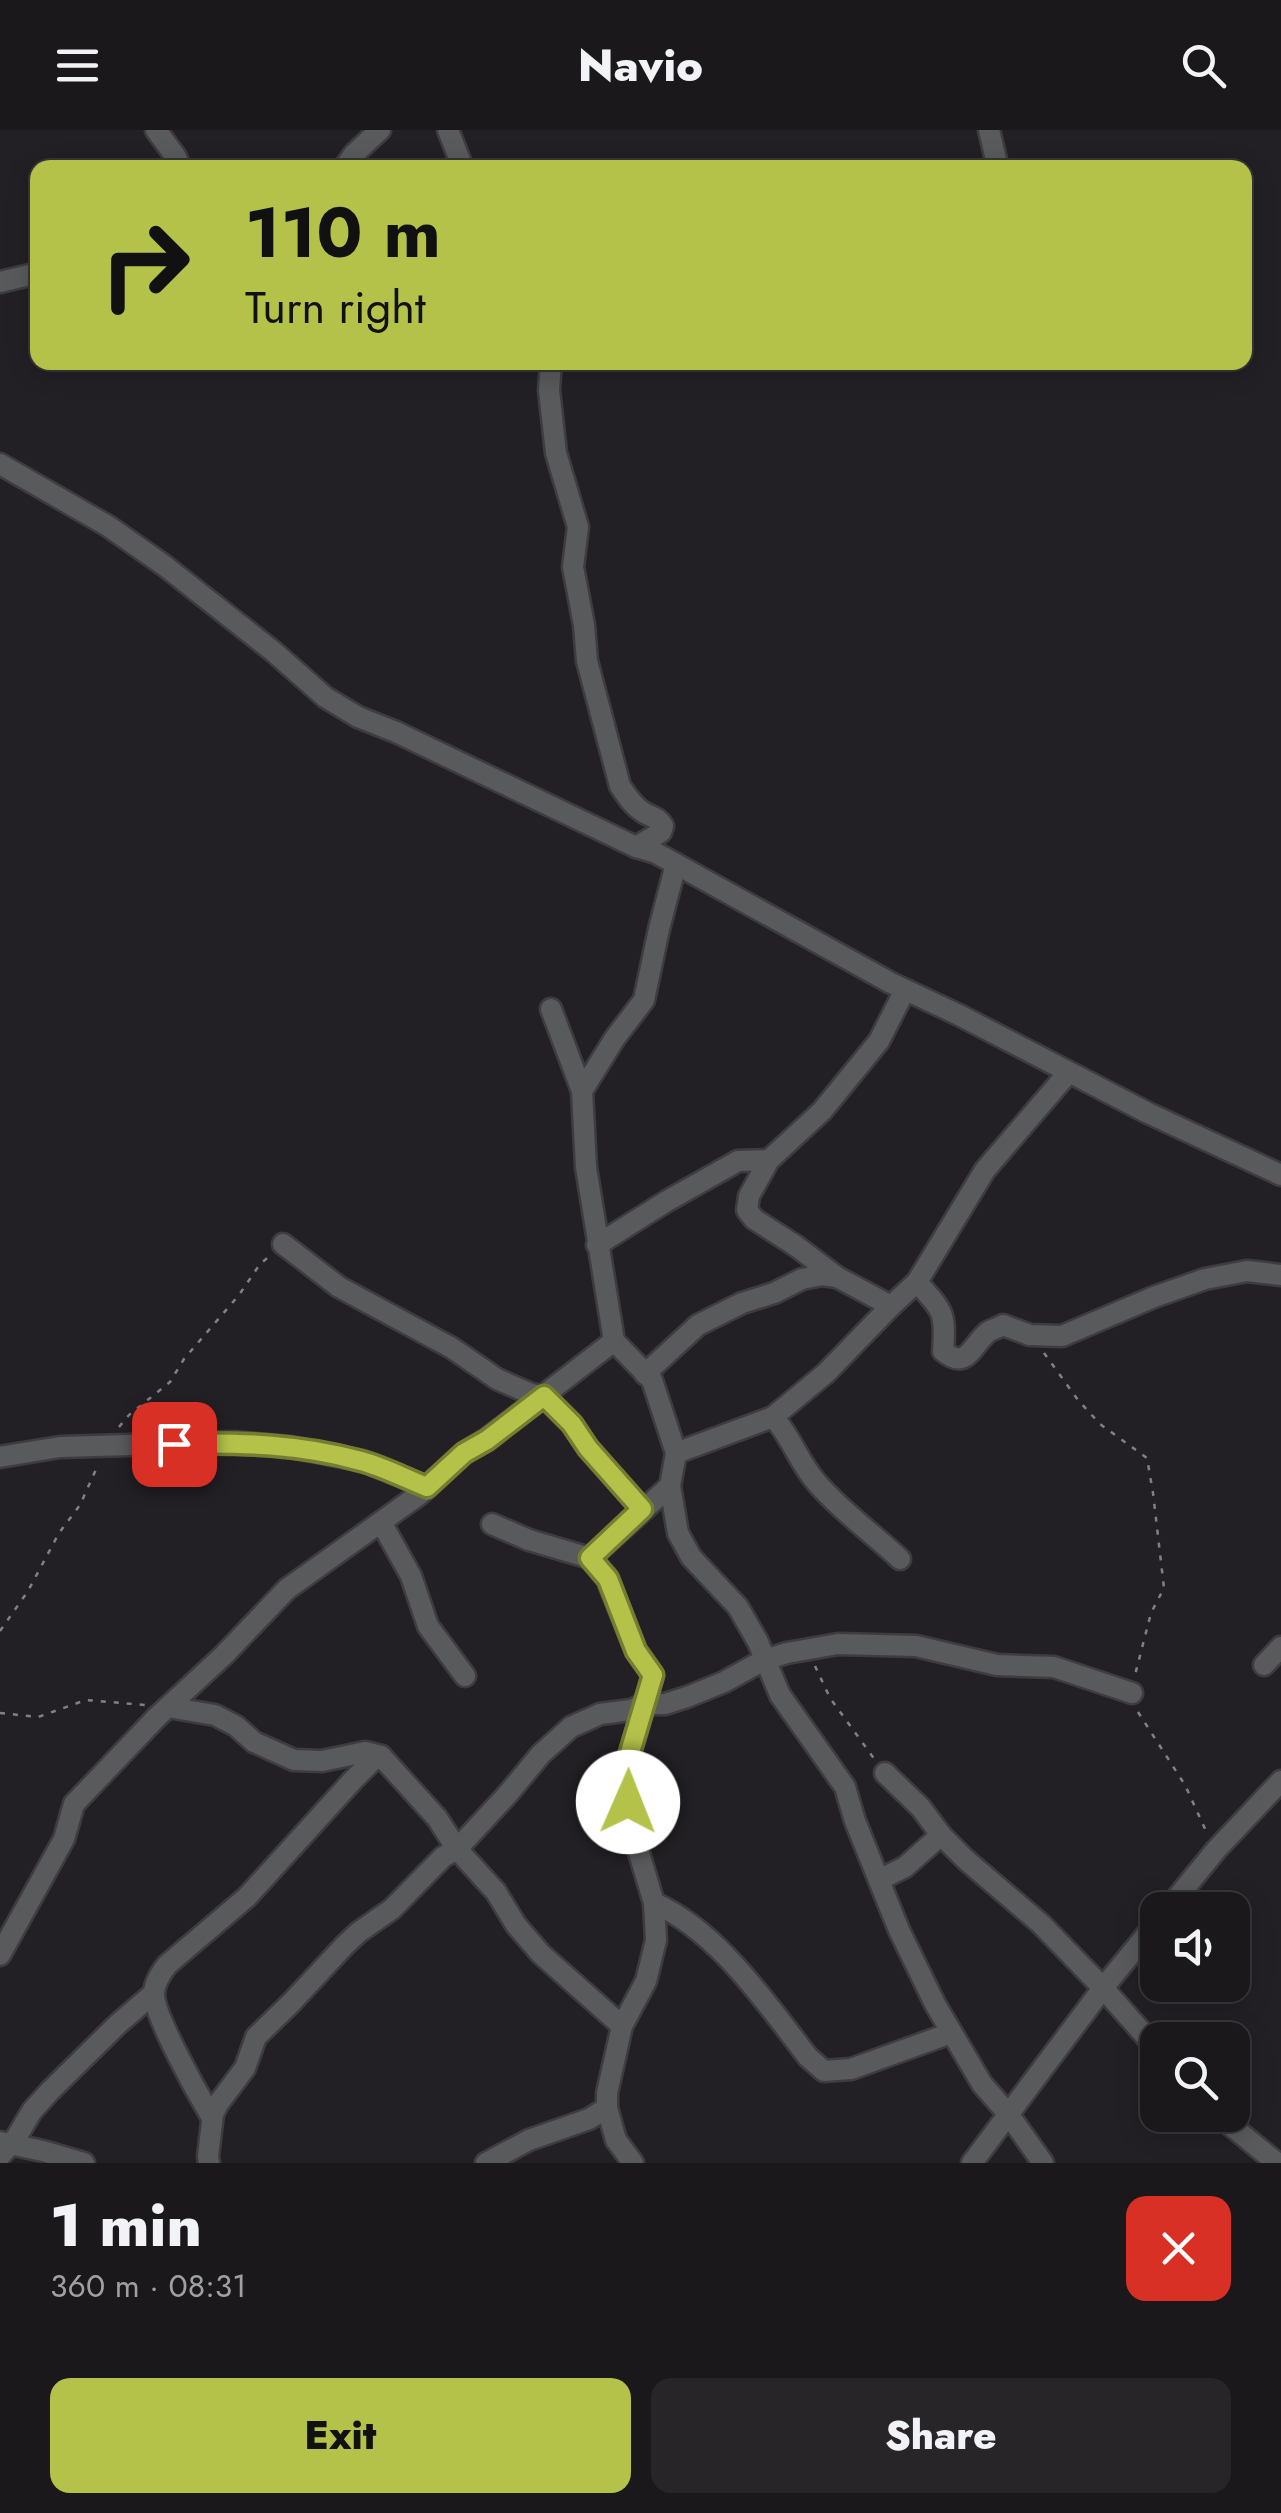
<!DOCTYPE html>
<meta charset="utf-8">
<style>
:root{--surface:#1a181b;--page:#272528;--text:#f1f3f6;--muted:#9fa0a3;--line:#38373a;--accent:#b4c24a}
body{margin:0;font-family:Jost,sans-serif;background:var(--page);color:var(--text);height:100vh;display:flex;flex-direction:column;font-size:38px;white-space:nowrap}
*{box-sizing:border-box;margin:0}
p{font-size:32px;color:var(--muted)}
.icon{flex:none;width:55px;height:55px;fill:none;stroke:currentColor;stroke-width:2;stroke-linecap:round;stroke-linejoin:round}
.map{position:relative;height:2033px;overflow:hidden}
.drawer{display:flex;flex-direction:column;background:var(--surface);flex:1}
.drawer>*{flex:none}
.guide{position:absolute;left:30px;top:30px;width:1222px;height:210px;border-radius:20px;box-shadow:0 5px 25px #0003,0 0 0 2px var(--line);background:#b4c24a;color:#111;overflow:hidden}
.buttons{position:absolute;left:1140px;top:1762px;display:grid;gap:20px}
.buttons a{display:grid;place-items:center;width:110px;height:110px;border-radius:20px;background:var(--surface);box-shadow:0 5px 25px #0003,0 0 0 2px var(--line);font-size:50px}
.pin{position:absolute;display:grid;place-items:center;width:85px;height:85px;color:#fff;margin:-42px;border-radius:20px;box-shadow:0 5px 15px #0006}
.me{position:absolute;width:110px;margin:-55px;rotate:1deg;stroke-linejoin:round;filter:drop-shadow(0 0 8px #0008)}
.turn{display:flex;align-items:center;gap:35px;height:210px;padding:0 50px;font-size:45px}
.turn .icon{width:130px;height:130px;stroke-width:2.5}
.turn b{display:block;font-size:70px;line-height:85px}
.round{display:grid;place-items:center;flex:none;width:105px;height:105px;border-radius:20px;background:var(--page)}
.overview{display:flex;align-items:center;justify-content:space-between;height:170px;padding:0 50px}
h1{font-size:60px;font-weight:800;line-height:75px}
.cta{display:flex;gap:20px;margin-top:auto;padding:20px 50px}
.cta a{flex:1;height:115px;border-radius:20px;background:var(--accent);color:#111;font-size:40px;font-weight:800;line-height:115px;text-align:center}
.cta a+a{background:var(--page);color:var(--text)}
header{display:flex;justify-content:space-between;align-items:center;height:130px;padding:0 50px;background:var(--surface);font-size:45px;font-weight:800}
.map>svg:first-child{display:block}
</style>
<header><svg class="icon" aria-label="menu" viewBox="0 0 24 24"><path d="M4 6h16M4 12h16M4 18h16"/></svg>Navio<svg class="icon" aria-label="search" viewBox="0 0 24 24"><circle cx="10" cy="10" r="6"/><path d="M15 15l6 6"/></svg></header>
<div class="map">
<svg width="1281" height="2033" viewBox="0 0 1281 2033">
<rect width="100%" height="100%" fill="#222024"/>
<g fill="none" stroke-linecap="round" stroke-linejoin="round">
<defs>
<g id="minor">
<polyline points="156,0 176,27 180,38"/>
<polyline points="448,0 463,38"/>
<polyline points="989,0 998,38"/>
<polyline points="344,38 354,24 380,0"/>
<polyline points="0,152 38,143"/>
<path d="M551 232 549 260 556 323 578 397 573 437 584 495 587 531 620 656C627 666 633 676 643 682 652 688 657 686 663 696L661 702 636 717"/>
<polyline points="0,334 108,396 165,436 274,522 325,567 358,587 396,602 636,717 656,723 891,853 959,885 1148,983 1281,1045"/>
<polyline points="676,734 659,799 644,870 615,908 582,961 586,1037 614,1211 652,1250 676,1323 670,1356 678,1403 691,1427 738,1477 758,1512 780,1565 845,1657 855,1691 899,1800 935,1874 982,1954 1009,1985 1043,2033"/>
<polyline points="551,879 582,961"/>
<polyline points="283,1114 339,1157 452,1218 497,1249 531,1264 544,1266 572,1294 588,1318 642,1379"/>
<polyline points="597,1115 667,1071 738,1031 769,1030"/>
<path d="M917 1152C943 1181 946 1182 943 1221 967 1241 971 1216 988 1202 991 1200 1000 1197 1003 1195L1030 1205 1062 1206 1154 1167 1205 1149 1247 1141 1281 1145"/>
<polyline points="891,1176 837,1147 796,1116 754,1089 747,1080 749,1066 769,1030 822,981 879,911 905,860"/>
<polyline points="645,1244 698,1195 742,1173 774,1163 802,1149 822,1145 837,1147"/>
<polyline points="676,1323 773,1287"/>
<polyline points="0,1327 60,1317 233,1312 291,1317 363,1331 427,1357"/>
<polyline points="381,1392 411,1446 428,1496 465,1546"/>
<path d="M492 1394 529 1410 590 1428 607 1449 636 1521 653 1545 623 1647 633 1703 654 1773C718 1801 766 1873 808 1927L824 1941 851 1939 951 1903"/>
<polyline points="590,1428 670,1356"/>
<path d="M900 1429C873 1404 841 1381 817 1353 799 1333 791 1306 773 1287L826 1243 891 1176 917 1152 985 1040 1068 943"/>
<polyline points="1264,1535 1281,1517"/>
<polyline points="168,1577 215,1585 236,1596 254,1612 294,1630 322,1631 365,1622 381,1626 437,1688 457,1719 496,1762 516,1795 541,1824 622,1896"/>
<polyline points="885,1643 921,1678 941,1705 965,1729 1041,1794 1103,1858 1158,1920"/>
<polyline points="879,1750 905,1737 941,1705"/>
<polyline points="1167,1780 1216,1720 1281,1651"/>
<polyline points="0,1825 64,1709 74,1674 157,1587 224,1525 287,1459 420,1364 464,1323 487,1309 614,1211"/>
<polyline points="1218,1985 1277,2033"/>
<path d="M212 1988C199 1966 154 1886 154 1864 154 1853 161 1843 167 1835L247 1767 353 1650 371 1632 381 1626"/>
<polyline points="0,2012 43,2021 84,2033"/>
<polyline points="0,2026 16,2008 32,1981 50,1961 118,1894 154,1863"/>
<polyline points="209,2033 208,2026 213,1984 218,1974 245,1938 256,1907 291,1873 345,1815 359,1802 392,1779 443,1727 457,1719 507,1665 541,1624 571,1597 600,1584 631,1580 644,1574 665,1574 687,1567 724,1552 764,1530 787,1523 838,1514 916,1516 997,1535 1054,1537 1132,1563"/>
<polyline points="486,2033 529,2010 589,1989 607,1978"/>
<polyline points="633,2033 616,2010 607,1978 607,1963 622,1896 646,1851 656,1810 654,1773"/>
<polyline points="972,2033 1103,1858 1158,1791"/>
</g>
</defs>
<!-- minor casing -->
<use href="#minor" stroke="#3e3c40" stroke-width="25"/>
<!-- path -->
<g stroke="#828083" stroke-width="2.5" stroke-dasharray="5 8" stroke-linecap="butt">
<polyline points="1044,1223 1078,1270 1100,1294 1147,1328 1153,1363 1164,1458 1151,1483 1135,1545"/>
<polyline points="119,1297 129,1285 170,1252 184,1229 239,1165 260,1134 271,1125"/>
<polyline points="0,1501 28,1461 59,1403 80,1375 98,1335"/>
<polyline points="815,1536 830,1568 875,1630"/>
<polyline points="1138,1582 1185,1655 1206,1701"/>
<polyline points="0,1583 38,1587 86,1570 145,1575"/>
</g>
<!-- minor -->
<use href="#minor" stroke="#595a5c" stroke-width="20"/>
</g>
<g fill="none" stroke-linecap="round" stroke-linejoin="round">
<defs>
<path id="route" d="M174 1314C237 1312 300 1314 361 1331 384 1337 406 1349 427 1357L464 1323 487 1310 544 1266 572 1294 588 1318 642 1379 590 1428 608 1449 636 1521 653 1545 623 1646 628 1672"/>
</defs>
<!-- route casing -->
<use href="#route" stroke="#757e30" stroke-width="25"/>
<!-- route -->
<use href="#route" stroke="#b4c24a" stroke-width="18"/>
</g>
</svg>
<div class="buttons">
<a><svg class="icon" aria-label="sound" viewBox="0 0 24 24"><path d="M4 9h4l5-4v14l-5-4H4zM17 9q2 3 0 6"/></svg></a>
<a><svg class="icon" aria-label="search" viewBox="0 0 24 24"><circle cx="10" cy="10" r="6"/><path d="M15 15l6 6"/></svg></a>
</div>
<div class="pin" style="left:174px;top:1314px;background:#d93025"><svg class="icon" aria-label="arrive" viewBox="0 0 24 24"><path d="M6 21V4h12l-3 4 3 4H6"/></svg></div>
<svg class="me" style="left:628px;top:1672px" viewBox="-20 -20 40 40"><circle r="19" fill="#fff"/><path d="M0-13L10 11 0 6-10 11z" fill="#b4c24a"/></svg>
<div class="guide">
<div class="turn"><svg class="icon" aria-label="right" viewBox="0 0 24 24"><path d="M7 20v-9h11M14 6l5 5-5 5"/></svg><div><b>110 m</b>Turn right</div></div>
</div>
</div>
<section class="drawer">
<div class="overview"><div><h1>1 min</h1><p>360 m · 08:31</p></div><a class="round" style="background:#d93025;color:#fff"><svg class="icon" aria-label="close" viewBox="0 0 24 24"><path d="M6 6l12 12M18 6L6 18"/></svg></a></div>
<div class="cta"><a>Exit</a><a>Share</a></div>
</section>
